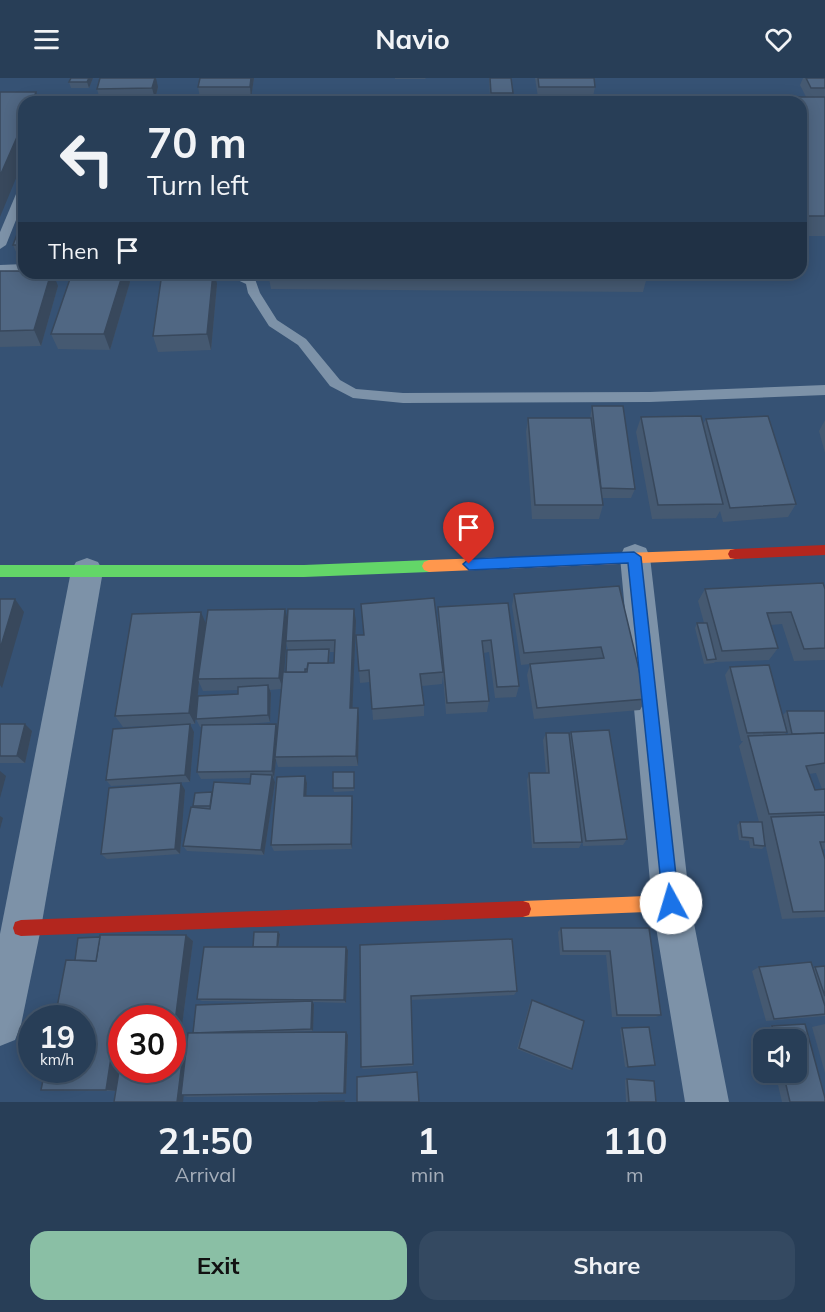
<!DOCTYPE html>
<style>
:root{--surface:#283e57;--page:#344961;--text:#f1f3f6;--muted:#a5aeba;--line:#44576d;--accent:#8abfa5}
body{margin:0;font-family:Mulish,sans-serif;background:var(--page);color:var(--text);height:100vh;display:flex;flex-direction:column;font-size:22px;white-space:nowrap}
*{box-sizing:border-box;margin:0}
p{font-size:20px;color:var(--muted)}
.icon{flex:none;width:33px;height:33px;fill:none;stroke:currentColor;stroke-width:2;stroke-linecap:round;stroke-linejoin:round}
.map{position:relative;height:1024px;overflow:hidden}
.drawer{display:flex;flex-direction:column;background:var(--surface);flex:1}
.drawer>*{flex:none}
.guide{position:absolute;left:18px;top:18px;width:789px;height:183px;border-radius:18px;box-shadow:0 3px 15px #0003,0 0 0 2px var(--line);background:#283e57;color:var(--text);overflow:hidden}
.tools{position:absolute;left:753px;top:951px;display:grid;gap:12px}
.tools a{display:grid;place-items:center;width:54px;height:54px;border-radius:12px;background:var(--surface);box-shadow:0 3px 15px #0003,0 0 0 2px var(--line);font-size:30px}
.speed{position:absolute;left:18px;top:927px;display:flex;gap:12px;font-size:30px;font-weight:700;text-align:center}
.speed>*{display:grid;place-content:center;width:78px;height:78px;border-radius:50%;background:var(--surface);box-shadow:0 3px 15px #0003,0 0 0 2px var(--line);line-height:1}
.speed small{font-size:15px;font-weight:400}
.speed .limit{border:9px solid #d22;background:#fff;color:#111}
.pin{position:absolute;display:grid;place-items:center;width:51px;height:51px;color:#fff;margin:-62px -26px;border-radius:50% 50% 50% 0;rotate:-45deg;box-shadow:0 0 6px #0007}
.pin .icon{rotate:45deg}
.me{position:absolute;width:66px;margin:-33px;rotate:354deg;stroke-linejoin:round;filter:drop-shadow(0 0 4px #0008)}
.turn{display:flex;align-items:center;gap:21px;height:126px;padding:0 30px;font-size:27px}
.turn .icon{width:78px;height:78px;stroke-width:2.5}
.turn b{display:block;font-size:42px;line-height:51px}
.then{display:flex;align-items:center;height:57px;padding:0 30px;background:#0003;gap:12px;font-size:22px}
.eta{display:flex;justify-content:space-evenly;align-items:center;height:102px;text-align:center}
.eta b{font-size:36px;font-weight:700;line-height:42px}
.cta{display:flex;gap:12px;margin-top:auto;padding:12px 30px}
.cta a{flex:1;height:69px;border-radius:18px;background:var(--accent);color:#111;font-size:24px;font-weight:700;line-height:69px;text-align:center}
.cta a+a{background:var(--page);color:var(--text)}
header{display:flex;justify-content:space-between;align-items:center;height:78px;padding:0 30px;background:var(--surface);font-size:27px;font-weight:700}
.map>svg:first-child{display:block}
</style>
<header><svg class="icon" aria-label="menu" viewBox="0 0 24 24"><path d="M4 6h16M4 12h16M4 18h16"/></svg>Navio<svg class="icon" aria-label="heart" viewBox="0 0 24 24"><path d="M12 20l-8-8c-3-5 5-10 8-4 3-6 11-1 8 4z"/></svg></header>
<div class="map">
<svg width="825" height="1024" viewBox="0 0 825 1024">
<rect width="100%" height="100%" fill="#365274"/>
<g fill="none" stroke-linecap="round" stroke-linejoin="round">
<!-- lane -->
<g fill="#7d92a8" fill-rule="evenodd">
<polygon points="24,106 24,122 6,167 0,171 0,154 19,109"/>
<polygon points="24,186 24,194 0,195 0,187"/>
<polygon points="223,195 240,195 255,201 260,215 277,242 306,261 340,302 356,311 403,315 650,314 825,307 825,317 650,324 403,325 353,320 330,308 298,267 269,248 248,215 246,206"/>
</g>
<!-- street -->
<g fill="#7d92a8" fill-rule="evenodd">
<polygon points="635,466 646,470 650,479 690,825 729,1024 685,1024 652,825 620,479 624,470"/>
<polygon points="87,480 98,484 103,493 41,850 21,947 15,962 0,968 0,856 71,493 76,484"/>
</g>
<!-- fast -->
<polygon fill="#63d668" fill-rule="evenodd" points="429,482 434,484 436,488 434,492 429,494 304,499 0,499 0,487 304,487"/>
<!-- slow -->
<g fill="#ff974d" fill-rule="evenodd">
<polygon points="735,471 740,472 742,476 740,480 735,481 429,494 424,492 422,488 424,484 429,482"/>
<polygon points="671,817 677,819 679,825 677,831 671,833 523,839 517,837 515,831 517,825 523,823"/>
</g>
<!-- jam -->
<g fill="#b3261e" fill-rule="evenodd">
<polygon points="825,467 825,477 735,481 730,480 728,476 730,472 735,471"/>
<polygon points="523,823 529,825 531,831 529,837 523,839 21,858 15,856 13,850 15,844 21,842"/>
</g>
</g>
<!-- wall -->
<g fill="#455971" fill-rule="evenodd">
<polygon points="71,0 93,0 89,10 71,10 69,4"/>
<polygon points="254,0 251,19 490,19 489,0 511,0 512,19 538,19 535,0 594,0 595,9 593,19 806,19 800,7 803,0 825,0 825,158 801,158 801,24 249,20 200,20 198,9"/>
<polygon points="395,0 426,0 425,1 395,1"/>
<polygon points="158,9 155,21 100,22 97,11"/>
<polygon points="24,138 24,183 20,183 13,167"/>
<polygon points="0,193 58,208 41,268 0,269"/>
<polygon points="72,195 127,195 130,204 110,272 58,271 51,256"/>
<polygon points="268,195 648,195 643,214 271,211"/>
<polygon points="217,206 211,272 158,274 153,258"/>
<polygon points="592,328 635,411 631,420 602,420 603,427 599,441 532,441 526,354 528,340 590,340"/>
<polygon points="641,339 703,346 706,341 796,426 788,439 723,444 720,433 716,440 652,441 636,354"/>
<polygon points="825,342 825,375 819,353"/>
<polygon points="619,508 646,621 640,632 534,641 527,597 530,586 521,587 512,528 514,516"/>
<polygon points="825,510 825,582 794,583 782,546 771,547 778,570 769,582 715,584 714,585 704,586 695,550 697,545 704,545 698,523 705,511"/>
<polygon points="508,525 519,608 516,619 495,620 489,574 484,575 489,623 487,634 446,636 443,598 442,606 422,608 424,627 424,638 373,642 370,604 360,605 359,593 440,574 438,541 438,529"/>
<path d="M285 531 287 542 356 543 352 630 359 641 358 688 278 689 276 682 274 700H273L275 704 264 777 187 773 183 768 194 729 193 728 212 714 250 706 251 700 201 701 197 694 202 649H200L196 641 238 616V612L203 613 199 604 195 646 123 649 115 638 206 546ZM286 565 288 572 286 594H284ZM330 574H334V585H329ZM281 611 277 651 236 647 270 644 271 615 270 612Z"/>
<path d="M730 589 787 654 785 656H788L783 637 787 633H825V771L822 772 825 781V839L782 841 764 760 765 768 762 771 750 770 749 763 739 762 737 747 740 744H759L739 668 743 663H741L725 597ZM816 695 822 711 815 712 809 696Z"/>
<polygon points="0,646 32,653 25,685 0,685"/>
<polygon points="194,654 190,704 111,708 106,702"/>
<polygon points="571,654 627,761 623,767 583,768 579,742 582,764 579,770 532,770 527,702 529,695 546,695 543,662 546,655 570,657"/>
<polygon points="354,694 354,713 334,714 333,710"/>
<polygon points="305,698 307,705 306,718 353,724 352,771 274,773 271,767"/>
<polygon points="185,712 180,776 107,781 101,776"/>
<polygon points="561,850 649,850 661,937 656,939 612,939 606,877 560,877 558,854"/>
<polygon points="278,854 280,856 279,869 346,869 348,872 346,925 313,924 314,926 313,953 268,955 348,957 346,1016 188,1019 183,1018 183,1024 114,1024 115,1013 52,1013 41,1012 75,882 186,857 193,863 180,963 172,963 172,940 122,940 122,992 184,968 187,969 193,955 284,924 202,923 197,921 253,869"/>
<polygon points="360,867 517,913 514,917 411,922 413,988 363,991 361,989"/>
<polygon points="825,888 825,938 766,943 752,893 759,889 813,890"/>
<polygon points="532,922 572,991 569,992 517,971 530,925"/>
<polygon points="805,946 825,1020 825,1024 782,1024 775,994 796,994 796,962 767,962 764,951 772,948"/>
<polygon points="825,946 825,995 812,949"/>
<polygon points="622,950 655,987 625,989 620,951"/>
<polygon points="627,1001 656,1024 626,1024 625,1002"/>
</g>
<!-- shaded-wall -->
<g fill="#38485c">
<polygon points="89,0 93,0 89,10 87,4"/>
<polygon points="155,0 156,0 158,9 155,21 152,10"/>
<polygon points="251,0 254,0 251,20 250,9"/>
<polygon points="36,14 40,24 32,24"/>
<polygon points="24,43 24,81 0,139 0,98"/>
<polygon points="51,195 53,195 58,208 41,268 34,252"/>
<polygon points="123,195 127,195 130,204 110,272 104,256"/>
<polygon points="213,195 215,195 217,206 211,272 207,256"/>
<polygon points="15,521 24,534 2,610 0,607 0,571"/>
<polygon points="285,531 288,543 283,611 279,600"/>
<polygon points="354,531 356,543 352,641 350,630"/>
<polygon points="201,534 206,546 198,601 199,604 195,646 189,635"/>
<polygon points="268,607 271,615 270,644 268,637"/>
<polygon points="358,630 359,641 358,688 356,678"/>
<polygon points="25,646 32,653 25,685 17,678"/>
<polygon points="190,646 194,654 190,704 185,697"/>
<polygon points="276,646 278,653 275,679 276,682 274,700 272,693"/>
<polygon points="0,693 6,698 0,720"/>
<polygon points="272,697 275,704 264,777 261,772"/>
<polygon points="305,698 307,705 306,724 304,718"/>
<polygon points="181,705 185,712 180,776 175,771"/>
<polygon points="352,718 353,724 352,771 351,766"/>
<polygon points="0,738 3,740 0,751"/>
<polygon points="278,854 280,856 278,871 277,869"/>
<polygon points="186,857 193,863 180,963 173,960"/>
<polygon points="346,869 348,872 346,925 344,922"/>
<polygon points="312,923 314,926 313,953 311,951"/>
<polygon points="346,954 348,957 346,1016 344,1015"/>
<polygon points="114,960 122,962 122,977 116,1013 106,1012"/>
<polygon points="184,968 189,970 183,1024 177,1024"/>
</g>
<!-- building -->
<g fill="#506783" stroke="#38485c" stroke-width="1.5">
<polygon points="71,0 89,0 87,4 69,4"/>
<polygon points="100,0 155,0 152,10 97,11"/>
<polygon points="200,0 251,0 250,9 198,9"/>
<polygon points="490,0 511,0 513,15 491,15"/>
<polygon points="538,0 594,0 595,9 539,9"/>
<polygon points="806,0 825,0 825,10 811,10"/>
<polygon points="0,14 36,14 32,24 24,24 24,43 0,98"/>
<polygon points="249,19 825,19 825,138 801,138 801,24 248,24"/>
<polygon points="24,138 24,167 13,167"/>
<polygon points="0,193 24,193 24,195 51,195 34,252 0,253"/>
<polygon points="72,195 123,195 104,256 51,256"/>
<polygon points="162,195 213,195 207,256 153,258"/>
<polygon points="592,328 623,328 635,411 601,410"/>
<polygon points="701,338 723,426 658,427 641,339"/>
<polygon points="768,338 796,426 730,430 706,341"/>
<polygon points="528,340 591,340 603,427 535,427"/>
<polygon points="823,505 825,511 825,570 804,571 791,534 767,535 778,570 722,573 705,511"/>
<polygon points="619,508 646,621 537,630 530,586 604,580 601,569 524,575 514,516"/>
<polygon points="434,520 443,594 420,596 424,627 372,631 369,592 359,593 356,557 364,557 361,526"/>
<polygon points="0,521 15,521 0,571"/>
<polygon points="508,525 519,608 497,609 491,562 482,563 489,623 447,625 438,529"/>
<polygon points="285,531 279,600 198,601 208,532"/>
<polygon points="288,531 354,531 350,630 358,630 356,678 275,679 283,594 307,594 308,585 334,585 335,562 286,563"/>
<polygon points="201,534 189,635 115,638 132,536"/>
<polygon points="697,545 707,545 716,581 707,582"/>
<polygon points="329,571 328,585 308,585 307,591 305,591 305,594 286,594 287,572"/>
<polygon points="769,587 787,654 747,655 730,589"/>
<polygon points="268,607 268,637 196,641 198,618 238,616 238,609"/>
<polygon points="787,633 825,633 825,655 792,656"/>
<polygon points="0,646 25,646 17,678 0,678"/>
<polygon points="190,646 185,697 106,702 113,651"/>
<polygon points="276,646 272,693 197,694 202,647"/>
<polygon points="609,652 627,761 586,763 571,654"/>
<polygon points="546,655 569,655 582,764 534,765 529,695 549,695"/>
<polygon points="825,655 825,685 806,688 815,712 825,711 825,734 769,736 748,658"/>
<rect x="333" y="694" width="21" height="16"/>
<polygon points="251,696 272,697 261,772 183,768 191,729 210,731 214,704 250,706"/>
<polygon points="305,698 304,718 352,718 351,766 271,767 277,699"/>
<polygon points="181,705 175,771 101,776 109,710"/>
<polygon points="212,714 210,728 193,728 195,715"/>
<polygon points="825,737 825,764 820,764 825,781 825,833 793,834 771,739"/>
<polygon points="740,744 762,744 765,768 754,767 753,760 742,759"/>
<polygon points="561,850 649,850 661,937 617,937 610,873 563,873"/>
<polygon points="254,854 278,854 277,869 253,869"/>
<polygon points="100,857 186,857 173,960 172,940 122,940 122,960 114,960 106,1012 41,1012 45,992 82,992 82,940 55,940 66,882 96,883"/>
<polygon points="100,859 96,883 75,882 78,860"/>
<polygon points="512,861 517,913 411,918 413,986 361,989 360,867"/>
<polygon points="204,869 346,869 344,922 197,921"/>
<polygon points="811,884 825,928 825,936 774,941 759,889"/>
<polygon points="825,888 825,918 815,889"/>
<polygon points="532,922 584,943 572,991 519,970"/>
<polygon points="312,923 311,951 193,955 196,927"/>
<polygon points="805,946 825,1020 825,1024 790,1024 783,994 796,994 796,962 775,962 772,948"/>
<polygon points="649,949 655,987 628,989 622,950"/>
<polygon points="346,954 344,1015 181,1017 188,955"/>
<polygon points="172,968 184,968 177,1024 114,1024 122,975 122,992 172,992"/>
<polygon points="417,994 419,1024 357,1024 357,999"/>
<polygon points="627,1001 654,1003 656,1024 629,1024"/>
<polygon points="344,1023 344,1024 318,1024"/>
</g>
<!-- route -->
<polygon fill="#1a73e8" stroke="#114b97" stroke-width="1.5" points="634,474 641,479 679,825 677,830 671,833 665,830 663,825 628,485 469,492 463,486 469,481"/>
</svg>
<div class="tools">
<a><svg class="icon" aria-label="sound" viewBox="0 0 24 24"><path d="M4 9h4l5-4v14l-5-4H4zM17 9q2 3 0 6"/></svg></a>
</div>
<div class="speed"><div>19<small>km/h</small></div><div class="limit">30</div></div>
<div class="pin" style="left:469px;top:486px;background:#d93025"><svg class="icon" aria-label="arrive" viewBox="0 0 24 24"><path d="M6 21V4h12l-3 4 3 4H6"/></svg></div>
<svg class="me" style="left:671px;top:825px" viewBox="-20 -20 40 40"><circle r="19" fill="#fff"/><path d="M0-13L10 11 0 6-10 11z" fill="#1a73e8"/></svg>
<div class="guide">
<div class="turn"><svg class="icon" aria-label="left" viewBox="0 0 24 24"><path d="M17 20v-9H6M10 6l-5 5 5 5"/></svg><div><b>70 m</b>Turn left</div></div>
<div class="then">Then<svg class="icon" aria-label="arrive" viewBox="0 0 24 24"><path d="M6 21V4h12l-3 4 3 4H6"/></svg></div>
</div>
</div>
<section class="drawer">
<div class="eta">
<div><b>21:50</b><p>Arrival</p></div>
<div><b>1</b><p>min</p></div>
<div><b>110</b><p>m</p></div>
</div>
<div class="cta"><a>Exit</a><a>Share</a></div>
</section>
